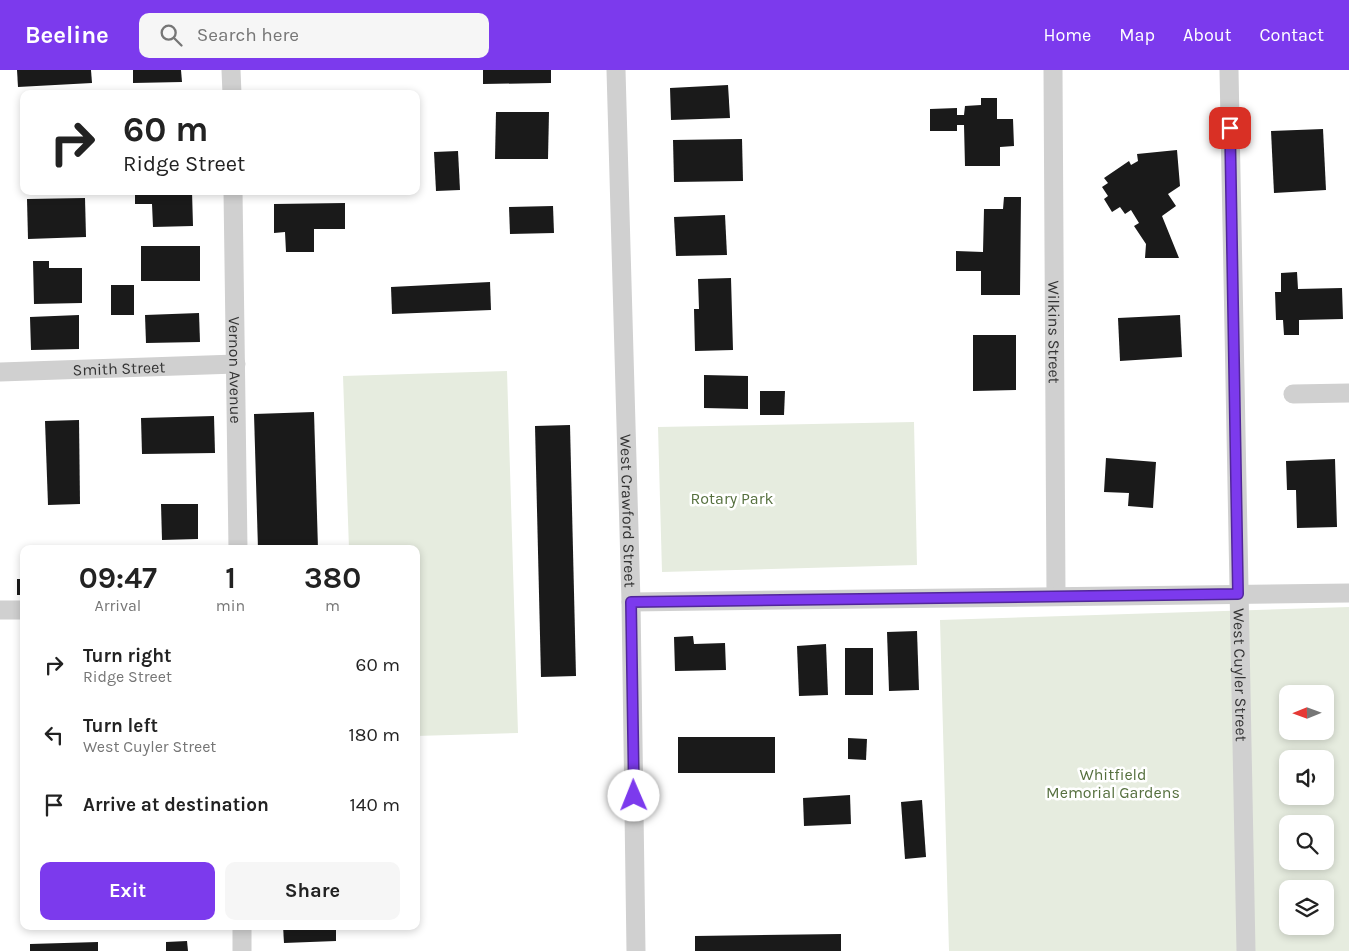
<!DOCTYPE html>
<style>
:root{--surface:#fff;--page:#f6f6f6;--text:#222;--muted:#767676;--accent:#7c3aed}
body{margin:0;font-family:Karla,sans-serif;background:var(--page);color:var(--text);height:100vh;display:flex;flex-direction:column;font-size:19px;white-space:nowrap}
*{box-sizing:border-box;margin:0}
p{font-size:16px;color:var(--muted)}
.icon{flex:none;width:28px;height:28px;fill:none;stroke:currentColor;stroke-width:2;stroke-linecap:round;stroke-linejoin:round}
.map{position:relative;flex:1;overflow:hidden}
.drawer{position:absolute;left:20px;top:475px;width:400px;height:385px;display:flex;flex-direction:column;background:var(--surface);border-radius:10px;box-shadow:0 2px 8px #0003}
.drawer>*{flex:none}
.hud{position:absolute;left:20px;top:20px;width:400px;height:105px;border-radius:10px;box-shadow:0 2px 8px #0003;background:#fff;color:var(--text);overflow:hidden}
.needle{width:32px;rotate:269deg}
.controls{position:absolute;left:1279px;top:615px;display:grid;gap:10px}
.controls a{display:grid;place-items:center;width:55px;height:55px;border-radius:10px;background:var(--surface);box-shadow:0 2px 8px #0003;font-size:25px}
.pin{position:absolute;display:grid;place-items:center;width:42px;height:42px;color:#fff;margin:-21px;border-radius:10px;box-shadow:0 2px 8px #0006}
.me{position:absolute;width:55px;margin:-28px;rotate:359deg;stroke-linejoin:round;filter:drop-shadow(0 0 4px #0008)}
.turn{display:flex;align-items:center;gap:18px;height:105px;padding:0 20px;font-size:22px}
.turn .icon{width:65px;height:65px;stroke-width:2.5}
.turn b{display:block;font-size:35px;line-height:42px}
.eta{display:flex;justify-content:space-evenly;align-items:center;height:85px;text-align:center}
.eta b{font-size:30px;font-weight:700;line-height:35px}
.button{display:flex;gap:10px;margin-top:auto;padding:10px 20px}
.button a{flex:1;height:58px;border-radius:10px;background:var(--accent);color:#fff;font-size:20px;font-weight:700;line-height:58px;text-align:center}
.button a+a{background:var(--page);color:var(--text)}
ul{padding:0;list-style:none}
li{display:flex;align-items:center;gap:15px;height:70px;padding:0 20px}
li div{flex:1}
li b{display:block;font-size:19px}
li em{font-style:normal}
header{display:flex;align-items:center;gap:30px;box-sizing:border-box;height:70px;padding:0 25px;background:var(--accent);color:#fff}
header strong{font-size:24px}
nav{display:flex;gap:28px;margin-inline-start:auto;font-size:18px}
.search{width:350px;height:45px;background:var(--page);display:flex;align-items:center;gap:12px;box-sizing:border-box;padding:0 18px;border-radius:10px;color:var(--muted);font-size:19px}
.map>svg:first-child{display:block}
</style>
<header>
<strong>Beeline</strong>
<div class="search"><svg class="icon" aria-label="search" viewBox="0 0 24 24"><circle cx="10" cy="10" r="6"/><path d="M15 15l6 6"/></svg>Search here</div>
<nav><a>Home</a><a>Map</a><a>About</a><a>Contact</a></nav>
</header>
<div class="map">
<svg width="1349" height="881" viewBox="0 0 1349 881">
<rect width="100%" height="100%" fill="#fff"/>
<!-- green -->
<g fill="#e6ecdf" fill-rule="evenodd">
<polygon points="507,301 518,663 416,666 416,479 349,479 343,306"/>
<polygon points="914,352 917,495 662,502 658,357"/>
<path d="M1349 537V881H949L940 550ZM1288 624H1325V661H1288ZM1288 689H1325V726H1288ZM1288 754H1325V791H1288ZM1288 819H1325V856H1288Z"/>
</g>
<!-- building -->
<g fill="#1a1a1a">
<polygon points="17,0 91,0 92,13 18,17"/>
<polygon points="133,0 181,0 182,12 133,13"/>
<polygon points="483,0 551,0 551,13 483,14"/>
<polygon points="728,15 730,48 671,50 670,18"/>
<polygon points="981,28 997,28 997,49 1013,49 1014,76 1000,77 1000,96 965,96 964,55 957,55 957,61 930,61 930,39 957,38 957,45 964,45 965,36 981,35"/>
<polygon points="496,42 549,42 548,89 495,89"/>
<polygon points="1323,59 1326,120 1274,123 1271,61"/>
<polygon points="742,69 743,111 674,112 673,70"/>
<polygon points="1177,80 1180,116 1168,124 1176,136 1162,146 1179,188 1145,188 1146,174 1134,156 1139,153 1131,140 1125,144 1120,137 1112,142 1104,129 1108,126 1102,117 1108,113 1104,108 1129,91 1131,95 1138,91 1137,84"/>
<polygon points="458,81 460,120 436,121 434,82"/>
<polygon points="135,121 192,121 193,156 153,157 152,134 135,134"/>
<rect x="284" y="121" width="35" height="3"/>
<polygon points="1004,127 1021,127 1020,225 981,225 981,201 956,201 956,181 983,182 984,139 1003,139"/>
<polygon points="85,128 86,167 28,169 27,129"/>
<polygon points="345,133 345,159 314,159 314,182 286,182 285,162 274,163 274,134"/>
<polygon points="553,136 554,163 510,164 509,137"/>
<polygon points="725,145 727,185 676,186 674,147"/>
<rect x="141" y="176" width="59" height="35"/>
<polygon points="33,191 49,191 49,198 82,198 82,233 34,234"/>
<polygon points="1297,202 1298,219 1342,218 1343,249 1299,250 1299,265 1284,265 1283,250 1276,250 1275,222 1281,222 1281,203"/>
<polygon points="731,208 733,280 695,281 694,239 699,239 698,209"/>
<polygon points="490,212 491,240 392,244 391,217"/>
<rect x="111" y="215" width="23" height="30"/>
<polygon points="199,243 200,272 146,273 145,245"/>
<polygon points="79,245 79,279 31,280 30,247"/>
<polygon points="1180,245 1182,287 1120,291 1118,248"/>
<polygon points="973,265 1016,265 1016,320 973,321"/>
<polygon points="704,305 748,306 748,339 704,338"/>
<polygon points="760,321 785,321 784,345 760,345"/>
<polygon points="314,342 318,479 258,479 254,344"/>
<polygon points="214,346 215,383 142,384 141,348"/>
<polygon points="79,350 80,434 48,435 45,351"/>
<polygon points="570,355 576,606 541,607 535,356"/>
<polygon points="1106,388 1156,392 1153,438 1128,436 1129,423 1104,422"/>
<polygon points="1335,389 1337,457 1297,458 1296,420 1287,420 1286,391"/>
<polygon points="161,434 198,434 198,469 162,470"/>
<rect x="17" y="509" width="7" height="16"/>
<polygon points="917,561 919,620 889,621 887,562"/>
<polygon points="693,566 694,574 725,573 726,600 675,601 674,567"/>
<polygon points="826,574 828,625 799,626 797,576"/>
<rect x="845" y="578" width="28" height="47"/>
<polygon points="21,584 24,584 24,617 22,617"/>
<rect x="678" y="667" width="97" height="36"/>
<polygon points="848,668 867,669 866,690 848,689"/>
<polygon points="850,725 851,754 804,756 803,728"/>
<polygon points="922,730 926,787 905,789 901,732"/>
<polygon points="283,856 336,856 336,871 284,873"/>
<polygon points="841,864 841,881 695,881 695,866"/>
<polygon points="187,871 188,881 166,881 166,872"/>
<polygon points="98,872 98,881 30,881 30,874"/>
</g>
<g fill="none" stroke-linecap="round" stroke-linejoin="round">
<!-- minor -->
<g stroke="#d0d0d0" stroke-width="19">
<polyline points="231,0 232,24"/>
<path id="s1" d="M616 0 631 532 636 881"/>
<path id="s2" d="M1053 0 1056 526"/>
<path id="s3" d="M1229 0 1246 881"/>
<path id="s4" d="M233 121 238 479"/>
<path id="s5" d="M0 302 236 294"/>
<polyline points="1293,324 1349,323"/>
<polyline points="631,532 1349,523"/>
<polyline points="0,540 24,540"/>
<polyline points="242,856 242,881"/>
</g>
</g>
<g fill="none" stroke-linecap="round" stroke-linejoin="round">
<defs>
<polyline id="route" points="634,726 631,532 1238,524 1230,58"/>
</defs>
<!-- route casing -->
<use href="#route" stroke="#51269a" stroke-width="12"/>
<!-- route -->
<use href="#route" stroke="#7c3aed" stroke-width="9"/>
</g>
<g text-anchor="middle" stroke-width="5" stroke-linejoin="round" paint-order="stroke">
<!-- street labels -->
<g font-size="16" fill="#333" stroke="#fff">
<text dy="6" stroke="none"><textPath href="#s2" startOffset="262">Wilkins Street</textPath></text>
<text dy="6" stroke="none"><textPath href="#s5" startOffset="119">Smith Street</textPath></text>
<text dy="6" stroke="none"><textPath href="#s4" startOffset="179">Vernon Avenue</textPath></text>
<text dy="6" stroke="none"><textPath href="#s1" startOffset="441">West Crawford Street</textPath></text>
<text dy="6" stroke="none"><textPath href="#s3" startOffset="605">West Cuyler Street</textPath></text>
</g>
<!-- park labels -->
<g font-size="16" fill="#56703f" stroke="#fff">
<text x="732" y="434">Rotary Park</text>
<text x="1113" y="710">Whitfield<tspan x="1113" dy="18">Memorial Gardens</tspan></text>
</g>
</g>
</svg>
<div class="controls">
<a><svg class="needle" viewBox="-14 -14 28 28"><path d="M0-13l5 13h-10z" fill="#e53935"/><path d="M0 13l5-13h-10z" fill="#767676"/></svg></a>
<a><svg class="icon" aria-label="sound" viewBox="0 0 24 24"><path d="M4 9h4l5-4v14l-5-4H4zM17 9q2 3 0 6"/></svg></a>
<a><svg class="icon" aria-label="search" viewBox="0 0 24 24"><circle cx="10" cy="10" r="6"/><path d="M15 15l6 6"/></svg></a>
<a><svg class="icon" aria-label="layers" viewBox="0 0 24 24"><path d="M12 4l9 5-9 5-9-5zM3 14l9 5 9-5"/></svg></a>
</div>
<div class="pin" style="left:1230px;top:58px;background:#d93025"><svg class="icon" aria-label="arrive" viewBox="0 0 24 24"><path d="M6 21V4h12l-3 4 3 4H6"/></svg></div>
<svg class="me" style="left:634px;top:726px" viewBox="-20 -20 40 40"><circle r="19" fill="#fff"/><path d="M0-13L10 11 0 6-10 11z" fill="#7c3aed"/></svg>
<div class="hud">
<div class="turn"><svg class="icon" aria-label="right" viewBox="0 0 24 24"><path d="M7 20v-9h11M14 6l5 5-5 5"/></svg><div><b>60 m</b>Ridge Street</div></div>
</div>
<section class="drawer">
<div class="eta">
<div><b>09:47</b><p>Arrival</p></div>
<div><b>1</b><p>min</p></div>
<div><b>380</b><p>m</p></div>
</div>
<ul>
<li><svg class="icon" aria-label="right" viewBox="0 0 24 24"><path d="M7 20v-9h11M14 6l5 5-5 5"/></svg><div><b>Turn right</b><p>Ridge Street</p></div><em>60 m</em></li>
<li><svg class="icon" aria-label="left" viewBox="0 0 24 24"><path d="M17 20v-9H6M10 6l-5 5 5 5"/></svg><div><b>Turn left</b><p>West Cuyler Street</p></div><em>180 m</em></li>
<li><svg class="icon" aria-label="arrive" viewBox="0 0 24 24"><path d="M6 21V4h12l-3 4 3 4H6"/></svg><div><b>Arrive at destination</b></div><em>140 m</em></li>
</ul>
<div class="button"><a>Exit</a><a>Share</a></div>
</section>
</div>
